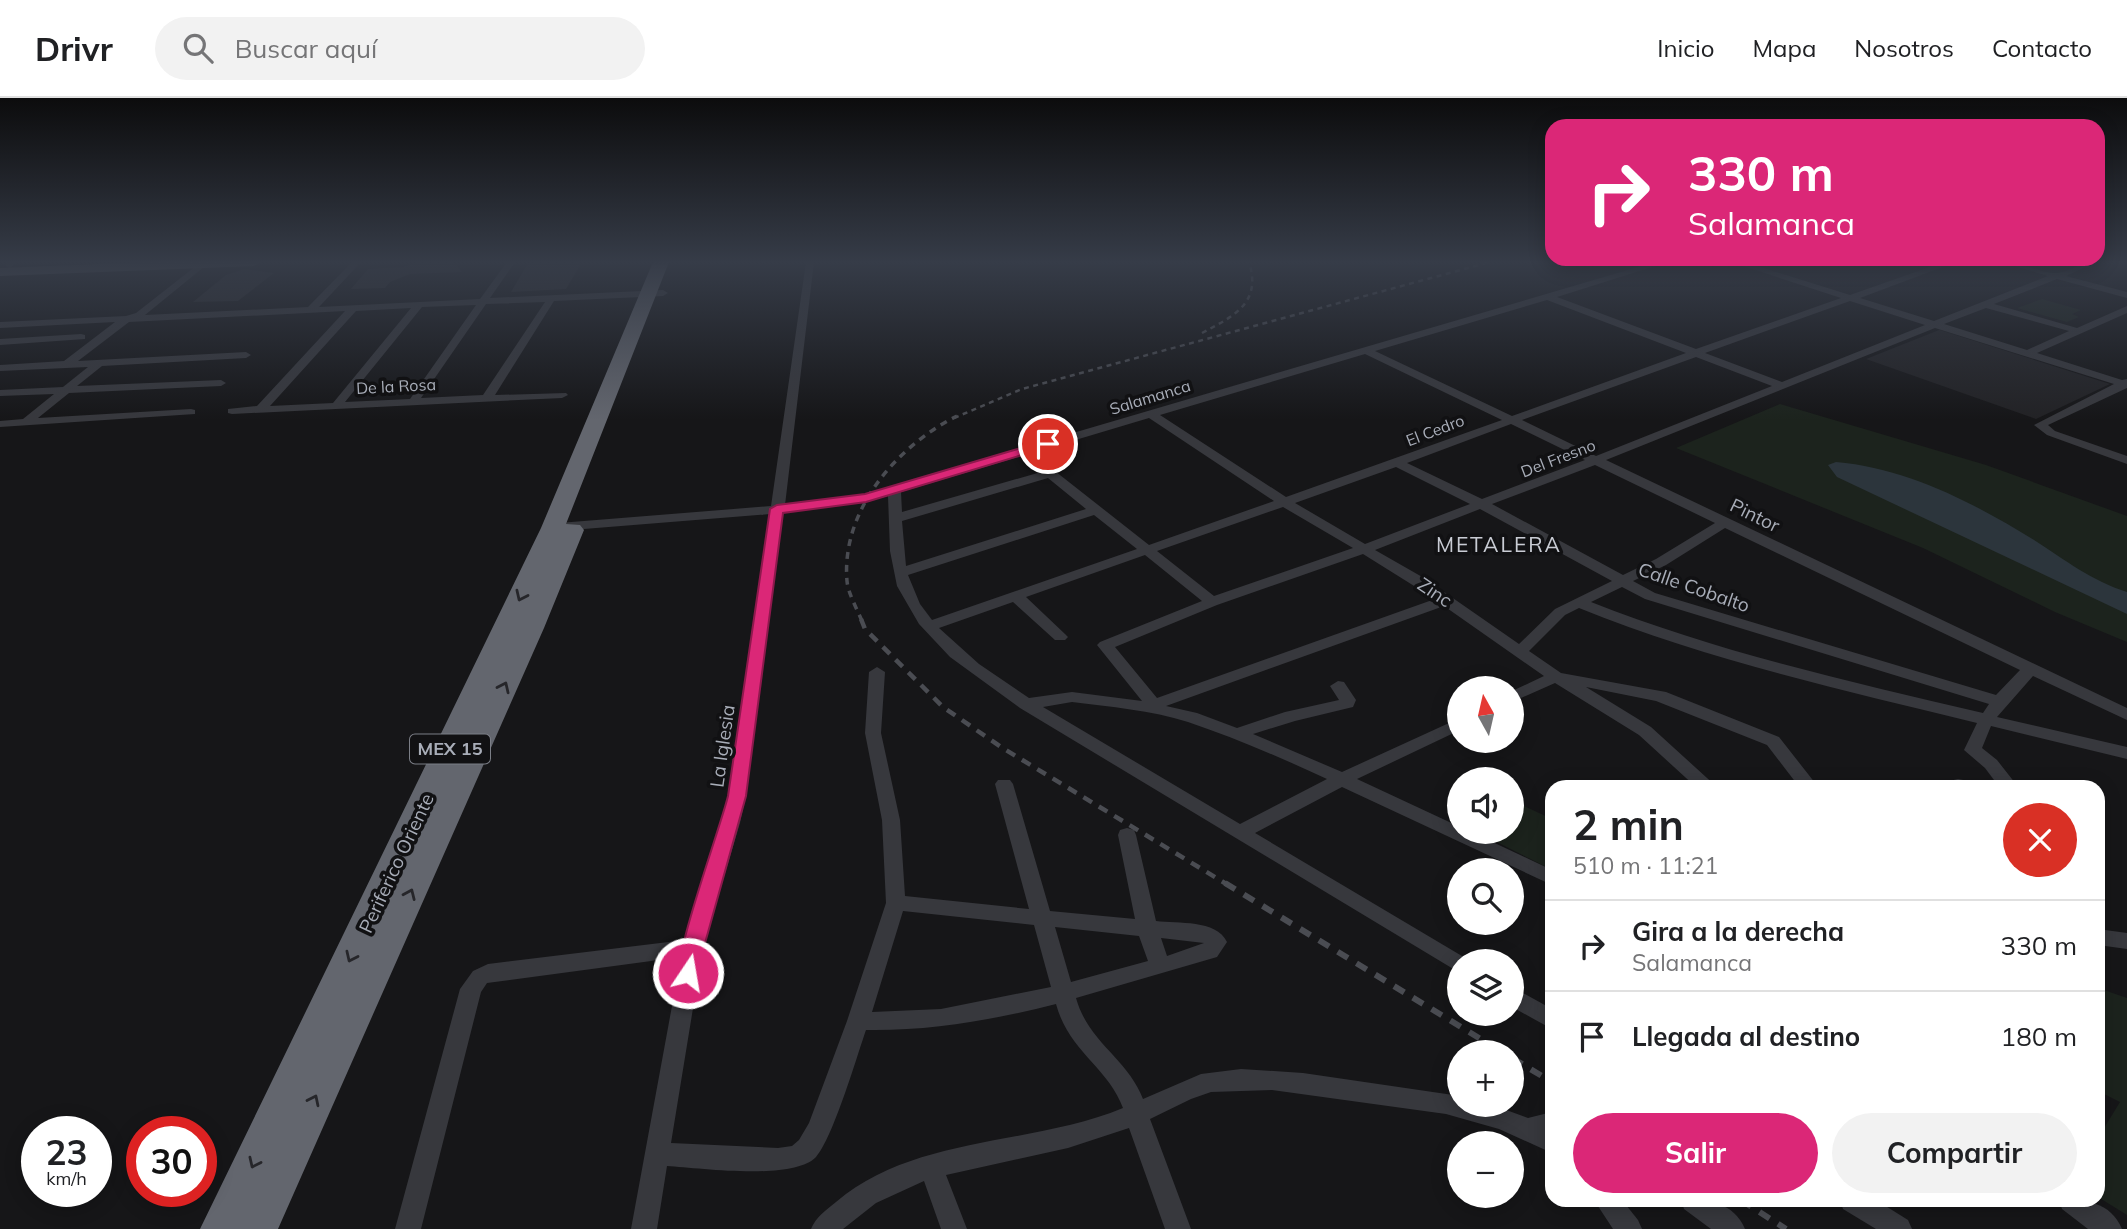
<!DOCTYPE html>
<html lang="es">
<meta charset="utf-8">
<style>
:root{--surface:#fff;--page:#f2f2f2;--text:#202124;--muted:#757577;--line:#e0e0e0;--accent:#db2777}
body{margin:0;font-family:Mulish,sans-serif;background:var(--page);color:var(--text);height:100vh;display:flex;flex-direction:column;font-size:26px;white-space:nowrap}
*{box-sizing:border-box;margin:0}
p{font-size:23px;color:var(--muted)}
.icon{flex:none;width:38px;height:38px;fill:none;stroke:currentColor;stroke-width:2;stroke-linecap:round;stroke-linejoin:round}
.map{position:relative;flex:1;overflow:hidden}
.side{position:absolute;left:1545px;top:682px;width:560px;height:427px;display:flex;flex-direction:column;background:var(--surface);border-radius:21px;box-shadow:0 4px 18px #0003}
.side>*{flex:none}
.hud{position:absolute;left:1545px;top:21px;width:560px;height:147px;border-radius:21px;box-shadow:0 4px 18px #0003;background:#db2777;color:#fff;overflow:hidden}
.needle{width:46px;rotate:352deg}
.tools{position:absolute;left:1447px;top:578px;display:grid;gap:14px}
.tools a{display:grid;place-items:center;width:77px;height:77px;border-radius:50%;background:var(--surface);box-shadow:0 4px 18px #0003;font-size:35px}
.speed{position:absolute;left:21px;top:1018px;display:flex;gap:14px;font-size:35px;font-weight:700;text-align:center}
.speed>*{display:grid;place-content:center;width:91px;height:91px;border-radius:50%;background:var(--surface);box-shadow:0 4px 18px #0003;line-height:1}
.speed small{font-size:18px;font-weight:400}
.speed .limit{border:10px solid #d22;background:#fff;color:#111}
.pin{position:absolute;display:grid;place-items:center;width:60px;height:60px;color:#fff;margin:-30px;border:4px solid #fff;border-radius:50%;box-shadow:0 2px 7px #0007}
.me{position:absolute;width:77px;margin:-38px;rotate:12deg;stroke-linejoin:round;filter:drop-shadow(0 0 5px #0008)}
.turn{display:flex;align-items:center;gap:24px;height:147px;padding:0 28px;font-size:32px}
.turn .icon{width:91px;height:91px;stroke-width:2.5}
.turn b{display:block;font-size:49px;line-height:60px}
.round{display:grid;place-items:center;flex:none;width:74px;height:74px;border-radius:37px;background:var(--page)}
.overview{display:flex;align-items:center;justify-content:space-between;height:119px;padding:0 28px}
h1{font-size:42px;font-weight:700;line-height:52px}
.primary-button{display:flex;gap:14px;margin-top:auto;padding:14px 28px}
.primary-button a{flex:1;height:80px;border-radius:42px;background:var(--accent);color:#fff;font-size:28px;font-weight:700;line-height:80px;text-align:center}
.primary-button a+a{background:var(--page);color:var(--text)}
ul{padding:0;list-style:none}
li{display:flex;align-items:center;gap:21px;height:91px;padding:0 28px;border-top:2px solid var(--line)}
li div{flex:1}
li b{display:block;font-size:26px}
li em{font-style:normal}
header{display:flex;align-items:center;gap:42px;box-sizing:border-box;height:98px;padding:0 35px;background:var(--surface);border-bottom:2px solid var(--line)}
header strong{font-size:33px}
nav{display:flex;gap:38px;margin-inline-start:auto;font-size:24px}
.search{width:490px;height:63px;background:var(--page);display:flex;align-items:center;gap:18px;box-sizing:border-box;padding:0 24px;border-radius:38px;color:var(--muted);font-size:26px}
.map>svg:first-child{display:block}
</style>
<header>
<strong>Drivr</strong>
<div class="search"><svg class="icon" aria-label="search" viewBox="0 0 24 24"><circle cx="10" cy="10" r="6"/><path d="M15 15l6 6"/></svg>Buscar aquí</div>
<nav><a>Inicio</a><a>Mapa</a><a>Nosotros</a><a>Contacto</a></nav>
</header>
<div class="map">
<svg width="2127" height="1131" viewBox="0 0 2127 1131">
<rect width="100%" height="100%" fill="#161618"/>
<!-- built -->
<polygon fill="#222225" points="1939,232 1940,232 2110,286 2036,321 1866,261"/>
<!-- green -->
<g fill="#1c231d">
<polygon points="2042,201 2081,212 2072,216 2079,219 2067,224 2017,210"/>
<polygon points="1780,306 1986,367 2127,418 2127,544 2055,514 1923,450 1676,350"/>
<polygon points="1522,707 1552,721 1552,772 1485,738 1490,733 1512,733 1512,715"/>
<polygon points="2098,890 2127,900 2127,1117 2098,1099 2098,1040 2120,1004 2098,993"/>
</g>
<!-- water -->
<path fill="#2c353c" d="M1836 364C1907 370 1974 405 2034 442 2065 462 2092 483 2127 494V516L1837 379 1828 367Z"/>
<!-- building -->
<g fill="#29292c">
<polygon points="420,164 454,164 462,174 410,176 390,184 385,190 351,191 368,171 403,169"/>
<polygon points="540,164 582,164 566,191 511,194 528,165"/>
<polygon points="244,171 274,175 238,203 193,204 226,177"/>
</g>
<g fill="none" stroke-linecap="round" stroke-linejoin="round">
<!-- street -->
<g fill="#37383d" fill-rule="evenodd">
<polygon points="8,164 18,164 9,170 5,167"/>
<path d="M201 164H210L145 217 308 209 352 164H361L319 209 480 201 507 164H515L490 200 663 192 668 195 663 198 554 203 495 297 566 295 568 297 562 300 232 316 228 315V311L257 308 345 213 129 224 78 263 246 254 251 257 246 260 102 268 77 288 221 282 226 285 221 288 69 295 38 320 191 311 195 312V316L0 329V323L23 321 54 296 0 298V292L63 289 88 269 0 273V267L64 263 115 224 0 230V224L126 218 136 215ZM545 204 483 297 421 300 486 206ZM476 207 410 301 345 304 422 209ZM411 210 333 305 270 308 356 213Z"/>
<path d="M806 164H814L785 407 865 396 1655 164H1668L1557 199 1696 251 1841 200 1731 164H1744L1850 197 1944 164H1956L1860 200 1934 223 2048 178 2001 164C2018 164 2045 176 2057 175 2072 173 2081 164 2096 164L2066 178 2127 194V200L2057 181 1994 206 2077 230 2127 208V215L2037 255 2122 282 2127 281V290L2048 327 2055 333 2127 358V366L2047 337 2034 327 2114 286 1935 230 1606 362 2127 610V622L2033 578 1997 619 2127 649V661L1991 628 1982 650 1997 662 2019 690H2000L1985 670 1964 652 1977 625C1842 592 1708 562 1579 510L1565 517 1529 553 1561 575 1666 594 1779 639 1819 690H1800L1767 647 1656 603 1586 589 1651 629 1718 690H1697L1639 637 1555 585 1512 604V593L1544 578 1444 508 1166 608 1197 615 1237 630 1285 614 1339 602 1330 588 1338 583 1344 584 1356 602 1353 609 1295 623 1253 636 1342 674 1460 620V632L1357 681 1460 729V733H1469L1552 772V787L1342 689 1255 735 1467 861 1468 863H1460V875L1020 610 950 559 919 526 897 488 890 453 888 398 866 404 783 415 746 697 740 725 703 849 671 1045 778 1050 792 1048 799 1042 809 1025 847 923 886 805 882 722 865 635 869 574 877 569 885 574 881 635 900 722 905 798 1029 811 995 686 998 682H1010L1013 686 1050 813 1135 821 1118 737 1120 732 1127 730 1134 732 1136 737 1156 823C1178 826 1216 821 1227 844L1217 859 1076 900C1088 944 1128 961 1143 1001L1201 976 1241 971 1303 975 1460 998V1006H1490L1528 1020 1552 1014V1055L1499 1031 1446 1016 1272 992 1211 994 1191 1001 1150 1021 1191 1131H1165L1129 1030 1068 1050 946 1077 967 1131H941L924 1083 876 1105 843 1131H811C816 1119 826 1112 836 1104 915 1037 1031 1048 1123 1010 1108 969 1069 954 1056 906 993 922 931 933 866 932 856 961 833 1040 816 1059 793 1083 701 1070 667 1068L657 1131H631L681 859 487 885 481 894 421 1131H395L460 891 473 873 488 866 685 842 722 725 728 697 770 416 559 433 552 429 559 425 771 408ZM1547 202 1686 255 1512 318 1375 253ZM1850 203 1925 227 1782 284 1705 255ZM1986 210 2069 233 2027 252 1944 226ZM1365 256 1502 322 1286 399 1160 317ZM1696 259 1772 288 1596 358 1522 322ZM1149 320 1274 403 1149 447 1032 355ZM1511 326 1585 362 1482 401 1407 365ZM1021 358 1041 374 902 414 901 394ZM1595 367 1715 425 1656 461 1623 477 1492 406ZM1396 369 1470 406 1365 446 1295 405ZM1048 380 1086 411 906 468 902 423ZM1283 409 1353 450 1214 498 1157 453ZM1480 411 1612 483 1555 511 1519 546 1424 480 1375 452ZM1094 417 1137 451 932 522 920 506 908 477ZM1725 430 2020 572 1996 597 1655 495 1633 483 1666 467ZM1363 456 1435 501 1157 600 1115 549 1217 507ZM1145 457 1202 503 1100 544 1097 547 1142 603 1072 594 1029 600 979 566 939 530 1013 504 1055 542H1065L1068 539 1065 536 1026 499ZM1622 489 1645 501 1989 606 1983 615C1850 584 1718 554 1591 504ZM1072 604C1110 609 1151 612 1188 624 1235 640 1282 660 1327 681L1240 726 1043 609ZM903 813 1034 827 1051 889 941 911 872 914ZM1055 829 1139 838 1148 863 1071 884ZM1161 840 1204 845 1167 858Z"/>
<polygon points="81,236 85,237 85,241 0,247 0,241"/>
<polygon points="1958,681 1984,686 1987,690 1933,690 1936,686"/>
<polygon points="2098,831 2127,835 2127,851 2098,847"/>
<polygon points="1512,889 1552,911 1552,931 1512,909"/>
<polygon points="1594,1102 1622,1102 1638,1122 1642,1131 1613,1131"/>
<path d="M1681 1102C1707 1102 1733 1103 1745 1131H1711L1684 1111Z"/>
<polygon points="1840,1102 1876,1102 1908,1122 1912,1131 1876,1131 1843,1111"/>
<path d="M2059 1102C2085 1102 2110 1103 2122 1131H2088L2062 1111Z"/>
</g>
<!-- primary -->
<polygon fill="#53555c" fill-rule="evenodd" points="149,164 261,164 254,168 0,178 0,170"/>
<!-- highway -->
<polygon fill="#63666e" fill-rule="evenodd" points="653,164 669,164 566,426 580,427 584,432 544,530 278,1131 200,1131 541,430"/>
<!-- rail-far3 -->
<g stroke="#4a4c52" stroke-width="2.5" stroke-dasharray="5 4.5" stroke-linecap="butt">
<path d="M1202 235C1234 218 1262 205 1249 164"/>
<polyline points="954,320 1022,291 1490,164"/>
</g>
<!-- rail-far2 -->
<path stroke="#4a4c52" stroke-width="3.5" stroke-dasharray="7 6" stroke-linecap="butt" d="M862 523C857 511 848 495 847 483 841 412 897 348 957 318"/>
<!-- rail-far1 -->
<polyline stroke="#4a4c52" stroke-width="4.5" stroke-dasharray="10 8" stroke-linecap="butt" points="861,521 865,531 943,609 1001,649 1228,787"/>
<!-- rail -->
<g stroke="#4a4c52" stroke-width="6" stroke-dasharray="12 10" stroke-linecap="butt">
<polyline points="1225,785 1502,954"/>
<polyline points="1512,960 1552,984"/>
<polyline points="1741,1102 1786,1131"/>
</g>
</g>
<!-- one-way arrows -->
<defs><path id="oneway-chevron" d="M-2-3.5L2.5 0L-2 3.5" fill="none" stroke-width="1.6" stroke-linecap="round" stroke-linejoin="round" transform="scale(1.75)"/></defs>
<g stroke="#26262a">
<use href="#oneway-chevron" transform="translate(521 498) rotate(115)"/>
<use href="#oneway-chevron" transform="translate(504 589) rotate(-65)"/>
<use href="#oneway-chevron" transform="translate(410 796) rotate(-66)"/>
<use href="#oneway-chevron" transform="translate(351 859) rotate(115)"/>
<use href="#oneway-chevron" transform="translate(314 1002) rotate(-64)"/>
<use href="#oneway-chevron" transform="translate(254 1065) rotate(115)"/>
</g>
<!-- sky -->
<linearGradient id="sky" x2="0" y2="1"><stop stop-color="#0c0c0d"/><stop offset="0.51" stop-color="#363c48"/><stop offset="1" stop-color="#363c48" stop-opacity="0"/></linearGradient>
<rect width="2127" height="322" fill="url(#sky)"/>
<!-- route -->
<path fill="#db2777" stroke="#8e194d" stroke-width="2" d="M1048 342 1054 346 1052 348 866 404 783 415 746 698 695 881 688 884 680 881C671 863 721 728 728 698L770 411 777 407 865 396Z"/>
<g text-anchor="middle" stroke-width="7" stroke-linejoin="round" paint-order="stroke">
<!-- far-street labels -->
<g font-size="16" fill="#a8adb8" stroke="#111113">
<text transform="translate(396 288) rotate(-3)" y="6">De la Rosa</text>
<text transform="translate(1150 299) rotate(-17)" y="6">Salamanca</text>
<text transform="translate(1435 332) rotate(-21)" y="6">El Cedro</text>
<text transform="translate(1558 360) rotate(-21)" y="6">Del Fresno</text>
</g>
<!-- shield labels -->
<rect fill="#111113" stroke="#7b7e86" stroke-width="2" x="410" y="636.5" width="80" height="29" rx="5"/>
<g font-size="18" font-weight="bold" fill="#a8adb8">
<text x="450" y="657">MEX 15</text>
</g>
<!-- street labels -->
<g font-size="19" fill="#a8adb8" stroke="#111113">
<text transform="translate(1755 417) rotate(26)" y="7">Pintor</text>
<text transform="translate(1694 489) rotate(19)" y="7">Calle Cobalto</text>
<text transform="translate(1435 494) rotate(34)" y="7">Zinc</text>
<text transform="translate(722 648) rotate(-82)" y="7">La Iglesia</text>
<text transform="translate(396 765) rotate(-65)" y="7">Periferico Oriente</text>
</g>
<!-- neighbourhood labels -->
<g font-size="21" letter-spacing="2" fill="#c9ccd4" stroke="#111113">
<text x="1499" y="454">METALERA</text>
</g>
</g>
</svg>
<div class="tools">
<a><svg class="needle" viewBox="-14 -14 28 28"><path d="M0-13l5 13h-10z" fill="#e53935"/><path d="M0 13l5-13h-10z" fill="#757577"/></svg></a>
<a><svg class="icon" aria-label="sound" viewBox="0 0 24 24"><path d="M4 9h4l5-4v14l-5-4H4zM17 9q2 3 0 6"/></svg></a>
<a><svg class="icon" aria-label="search" viewBox="0 0 24 24"><circle cx="10" cy="10" r="6"/><path d="M15 15l6 6"/></svg></a>
<a><svg class="icon" aria-label="layers" viewBox="0 0 24 24"><path d="M12 4l9 5-9 5-9-5zM3 14l9 5 9-5"/></svg></a>
<a>+</a>
<a>−</a>
</div>
<div class="speed"><div>23<small>km/h</small></div><div class="limit">30</div></div>
<div class="pin" style="left:1048px;top:346px;background:#d93025"><svg class="icon" aria-label="arrive" viewBox="0 0 24 24"><path d="M6 21V4h12l-3 4 3 4H6"/></svg></div>
<svg class="me" style="left:688px;top:875px" viewBox="-20 -20 40 40"><circle r="17" fill="#db2777" stroke="#fff" stroke-width="3"/><path d="M0-11L8 9 0 5-8 9z" fill="#fff"/></svg>
<div class="hud">
<div class="turn"><svg class="icon" aria-label="right" viewBox="0 0 24 24"><path d="M7 20v-9h11M14 6l5 5-5 5"/></svg><div><b>330 m</b>Salamanca</div></div>
</div>
<section class="side">
<div class="overview"><div><h1>2 min</h1><p>510 m · 11:21</p></div><a class="round" style="background:#d93025;color:#fff"><svg class="icon" aria-label="close" viewBox="0 0 24 24"><path d="M6 6l12 12M18 6L6 18"/></svg></a></div>
<ul>
<li><svg class="icon" aria-label="right" viewBox="0 0 24 24"><path d="M7 20v-9h11M14 6l5 5-5 5"/></svg><div><b>Gira a la derecha</b><p>Salamanca</p></div><em>330 m</em></li>
<li><svg class="icon" aria-label="arrive" viewBox="0 0 24 24"><path d="M6 21V4h12l-3 4 3 4H6"/></svg><div><b>Llegada al destino</b></div><em>180 m</em></li>
</ul>
<div class="primary-button"><a>Salir</a><a>Compartir</a></div>
</section>
</div>
